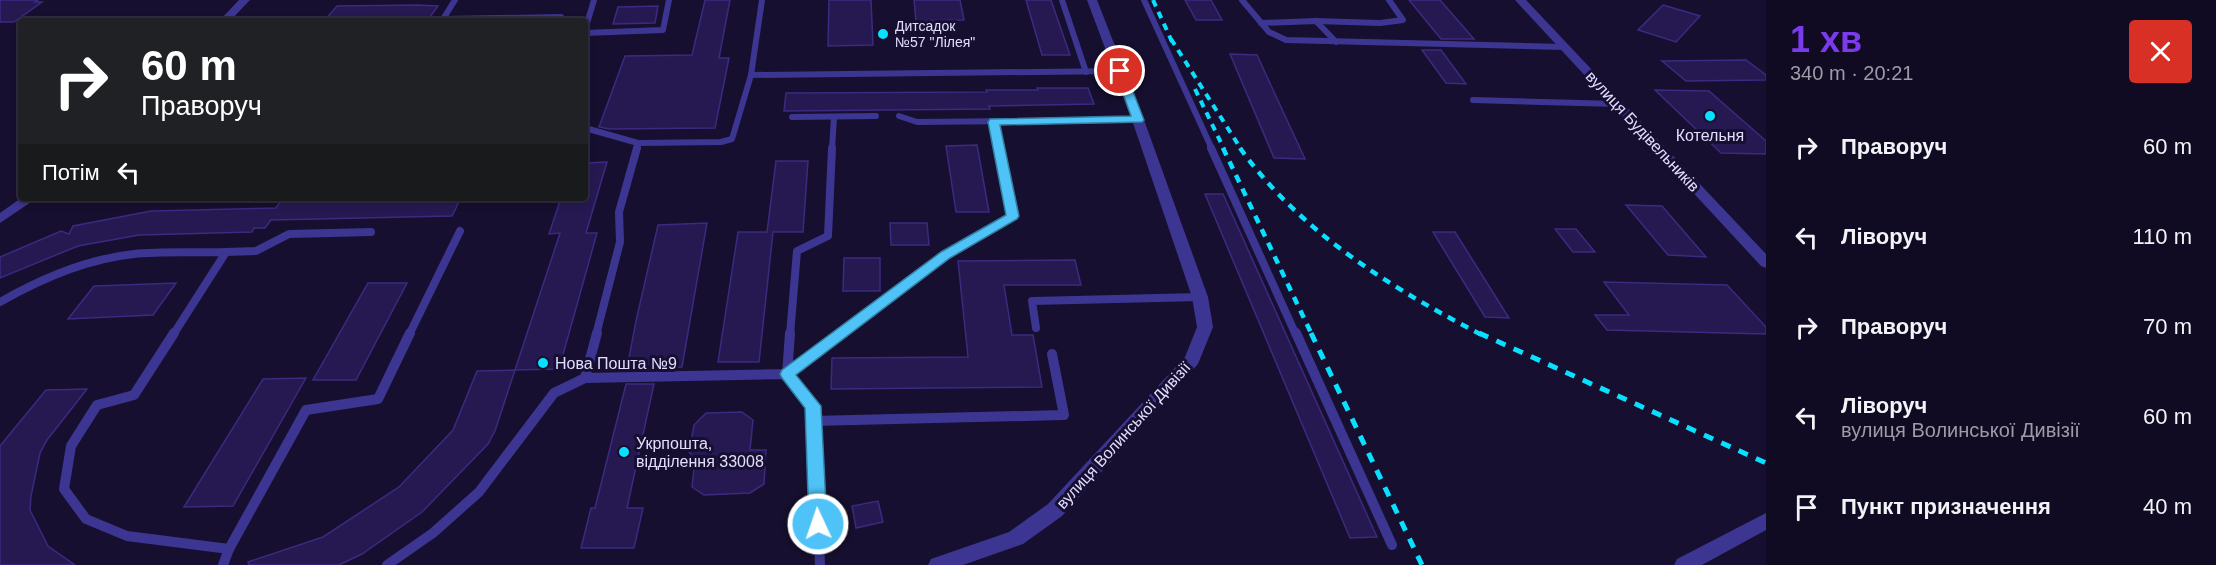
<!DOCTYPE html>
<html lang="uk">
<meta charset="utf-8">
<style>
:root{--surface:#100b23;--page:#19142b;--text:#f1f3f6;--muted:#9c9ba6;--line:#302b41;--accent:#7c3aed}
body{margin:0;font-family:Arial,sans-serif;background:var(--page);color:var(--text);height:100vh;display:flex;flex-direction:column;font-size:22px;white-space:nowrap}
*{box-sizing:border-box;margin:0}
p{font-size:20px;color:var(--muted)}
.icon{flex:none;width:33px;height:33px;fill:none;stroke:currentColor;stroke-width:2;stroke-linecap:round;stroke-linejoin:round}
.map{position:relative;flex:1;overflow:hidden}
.drawer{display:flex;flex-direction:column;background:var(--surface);width:450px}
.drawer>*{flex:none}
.banner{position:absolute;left:18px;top:18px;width:570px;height:183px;border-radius:6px;box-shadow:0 3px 9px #0003,0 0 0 2px var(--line);background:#202124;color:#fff;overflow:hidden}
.pin{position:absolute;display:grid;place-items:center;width:51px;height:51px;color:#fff;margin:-26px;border:3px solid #fff;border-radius:50%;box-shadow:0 2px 6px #0007}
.me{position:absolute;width:66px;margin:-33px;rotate:357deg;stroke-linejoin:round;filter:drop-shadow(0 0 4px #0008)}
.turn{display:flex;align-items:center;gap:21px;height:126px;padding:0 24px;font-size:27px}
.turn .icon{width:78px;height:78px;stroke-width:2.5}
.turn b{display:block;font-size:42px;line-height:51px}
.then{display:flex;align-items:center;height:57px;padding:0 24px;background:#0003;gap:12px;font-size:22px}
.round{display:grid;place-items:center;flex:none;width:63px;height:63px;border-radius:6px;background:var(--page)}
.overview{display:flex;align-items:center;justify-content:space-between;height:102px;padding:0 24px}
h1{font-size:36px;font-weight:700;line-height:45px;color:var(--accent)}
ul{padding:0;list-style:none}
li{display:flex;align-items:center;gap:18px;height:90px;padding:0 24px}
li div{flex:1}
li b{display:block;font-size:22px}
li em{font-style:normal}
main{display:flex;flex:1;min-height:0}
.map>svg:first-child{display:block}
</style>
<main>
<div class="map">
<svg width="1766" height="565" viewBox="0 0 1766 565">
<rect width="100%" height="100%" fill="#160f2f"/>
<!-- building -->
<g fill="#261952" stroke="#3d2980" stroke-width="1.5">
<polygon points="0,0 38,0 35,2 42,2 14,22 0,22"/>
<polygon points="705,0 730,0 719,58 729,58 715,128 609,129 599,127 625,56 692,55"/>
<polygon points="829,0 871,0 873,45 828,46"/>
<polygon points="914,0 960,0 964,20 916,21"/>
<polygon points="1026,0 1051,0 1070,55 1042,55"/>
<polygon points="1185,0 1211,0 1222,20 1196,20"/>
<polygon points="1409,0 1440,0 1474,39 1441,39"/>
<polygon points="1663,5 1700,16 1676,42 1638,30"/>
<polygon points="337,6 418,5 438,6 427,21 324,21"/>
<polygon points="658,6 655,23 613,24 618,7"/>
<polygon points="1422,50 1441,50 1466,84 1446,83"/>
<polygon points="1230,54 1257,55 1305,159 1274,158"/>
<polygon points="1746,60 1766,75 1766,80 1686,81 1662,61"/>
<polygon points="1037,88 1088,88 1094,104 989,106 990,109 784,111 786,93 987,92 986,90 1038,90"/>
<polygon points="1655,90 1709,91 1766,141 1766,154 1721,153"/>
<polygon points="977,145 989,212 956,212 946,146"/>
<polygon points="776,161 808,161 803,232 773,232 759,362 718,362 738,232 767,232"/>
<polygon points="607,162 586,233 597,233 559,369 515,370 560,233 549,234 561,198 585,198 585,163"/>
<polygon points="1205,194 1223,194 1377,537 1350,538"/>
<polygon points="461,198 452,216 271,220 265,228 254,228 252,232 139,235 78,246 0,278 0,257 61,231 69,234 73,226 151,211 276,208 282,199"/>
<polygon points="1626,205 1662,206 1706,257 1668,255"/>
<polygon points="707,223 682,367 630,370 632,363 628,363 636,321 658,225"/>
<polygon points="890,223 927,223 929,245 891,245"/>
<polygon points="1555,229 1576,229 1595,252 1573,252"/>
<polygon points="1433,232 1455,232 1509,318 1485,317"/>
<polygon points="844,258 880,258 880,291 843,291"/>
<polygon points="1075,260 1081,285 1004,285 1012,335 1033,335 1042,387 831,389 832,358 968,357 958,261"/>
<polygon points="1604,282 1727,285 1766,327 1766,334 1607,330 1595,315 1629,315"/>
<polygon points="176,283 153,315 68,319 94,286"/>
<polygon points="368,283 407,283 356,380 313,380"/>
<polygon points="515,370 495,431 488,444 422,512 362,554 339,565 249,565 248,562 323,537 399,487 453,430 477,371"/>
<polygon points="306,378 233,506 184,507 263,379"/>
<polygon points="626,384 654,384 627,508 643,508 634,548 581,548 591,508 595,508"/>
<polygon points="87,389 47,440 40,453 31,496 30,510 48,546 75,565 0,565 0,446 46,390"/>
<polygon points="742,412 753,420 750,450 766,450 764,484 750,493 704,495 692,487 695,459 689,452 694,425 706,413"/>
<polygon points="878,501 883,522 856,528 852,506"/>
</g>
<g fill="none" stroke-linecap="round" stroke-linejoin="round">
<!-- service-far2 -->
<g stroke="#3c3692" stroke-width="6">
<polyline points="455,0 443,19 561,17"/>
<polyline points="762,0 751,75 1120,71"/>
<polyline points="1062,0 1086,72"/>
<polyline points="1144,0 1212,149"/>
<polyline points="1242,0 1269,32 1286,40 1564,47"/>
<polyline points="1316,21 1336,42"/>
<polyline points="1261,23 1316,21 1380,23 1403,20 1389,0"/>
<polyline points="585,30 594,0"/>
<polyline points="585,33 663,30 669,0"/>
<polyline points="1473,100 1618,104"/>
<polyline points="899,116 917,122 1138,120"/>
<polyline points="792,117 876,116"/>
<polyline points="994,122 1000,149"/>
<polyline points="585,128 638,143 721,142 732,139 751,75"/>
<polyline points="636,149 638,143"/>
<polyline points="832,149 834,117"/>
</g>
<!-- service-far1 -->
<g stroke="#3c3692" stroke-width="8">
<polyline points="1211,148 1296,335"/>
<polyline points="226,252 256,251 289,234 371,232"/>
<path d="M0 302C42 278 86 259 134 254 164 251 195 253 226 252L173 335"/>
<polyline points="1036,328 1032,301 1200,297"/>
<polyline points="409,335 460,231"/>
<polyline points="596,335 620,242 619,212 637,148"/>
<polyline points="790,335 797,251 828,236 832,148"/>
<polyline points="840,335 946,255 1013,216 999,148"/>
</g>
<!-- service -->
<g stroke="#3c3692" stroke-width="10">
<polyline points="174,333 134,395 97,405 71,446 64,489 86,519 127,536 229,549 223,565"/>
<polyline points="1296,333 1392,545"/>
<polyline points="787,374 842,333"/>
<polyline points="787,374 790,333"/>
<polyline points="585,378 597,333"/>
<polyline points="813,421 1064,415 1052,354"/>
<polyline points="229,549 306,410 378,399 410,333"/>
<polyline points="387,565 433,533 479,492 554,393 585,378 787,374 813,407 820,565"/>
</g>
<!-- minor -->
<g fill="#3c3692" fill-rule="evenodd">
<polygon points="1515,0 1526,0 1766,254 1766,268 1761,266"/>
<polygon points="1766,513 1766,530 1702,565 1674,565 1677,559"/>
</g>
<!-- tertiary -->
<g fill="#3c3692" fill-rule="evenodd">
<polygon points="239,0 250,0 230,21 219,21"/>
<polygon points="1087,0 1097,0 1144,120 1208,297 1213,327 1198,364 1062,516 1023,544 963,565 928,565 931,559 1009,532 1048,504 1185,357 1197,327 1192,297 1132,120"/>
<polygon points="21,198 37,198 0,223 0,213"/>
</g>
<!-- rail-far2 -->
<g stroke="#09e0ff" stroke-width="4" stroke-dasharray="7 6" stroke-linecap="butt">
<polyline points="1153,0 1174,46"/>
<polyline points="1171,39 1241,149"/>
<polyline points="1195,89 1224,149"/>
</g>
<!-- rail-far1 -->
<g stroke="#09e0ff" stroke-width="4.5" stroke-dasharray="8 7" stroke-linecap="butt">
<polyline points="1223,148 1312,335"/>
<path d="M1240 148C1300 232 1391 288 1482 335"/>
</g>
<!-- rail -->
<g stroke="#09e0ff" stroke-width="5" stroke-dasharray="10 9" stroke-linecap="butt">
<polyline points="1311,333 1422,565"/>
<polyline points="1479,333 1766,463"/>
</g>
</g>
<!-- route -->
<polygon fill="#4fc3f7" stroke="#337fa1" stroke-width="1.5" points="1120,68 1125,71 1144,120 1142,122 1000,125 1019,216 1017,219 950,258 796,375 821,406 827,524 824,529 818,531 812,529 809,524 805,408 782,378 780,374 782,370 941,252 1006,215 988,122 990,119 1131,116 1115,71"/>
<!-- markers -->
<g fill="#09e0ff" stroke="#160f2f" stroke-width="2">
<circle cx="883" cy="34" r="6"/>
<circle cx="1710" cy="116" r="6"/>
<circle cx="543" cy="363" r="6"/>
<circle cx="624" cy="452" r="6"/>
</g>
<g text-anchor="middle" stroke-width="6" stroke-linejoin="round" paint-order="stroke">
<!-- far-poi labels -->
<g font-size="14" fill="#e2ddff" stroke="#160f2f" text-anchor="start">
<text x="895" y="31">Дитсадок<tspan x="895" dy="16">№57 "Лілея"</tspan></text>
</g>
<!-- street labels -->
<g font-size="16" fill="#e2ddff" stroke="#160f2f">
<text transform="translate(1643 131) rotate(47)" y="6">вулиця Будівельників</text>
<text transform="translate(1123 435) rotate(-48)" y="6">вулиця Волинської Дивізії</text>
</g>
<!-- poi labels -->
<g font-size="16" fill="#e2ddff" stroke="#160f2f" text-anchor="start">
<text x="1710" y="141" text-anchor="middle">Котельня</text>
<text x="555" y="369">Нова Пошта №9</text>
<text x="636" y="449">Укрпошта,<tspan x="636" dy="18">відділення 33008</tspan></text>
</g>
</g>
</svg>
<div class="pin" style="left:1120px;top:71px;background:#d93025"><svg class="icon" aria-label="arrive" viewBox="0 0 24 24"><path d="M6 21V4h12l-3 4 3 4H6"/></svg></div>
<svg class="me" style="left:818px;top:524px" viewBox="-20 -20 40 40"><circle r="17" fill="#4fc3f7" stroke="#fff" stroke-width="3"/><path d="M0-11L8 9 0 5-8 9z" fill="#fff"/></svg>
<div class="banner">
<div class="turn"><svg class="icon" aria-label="right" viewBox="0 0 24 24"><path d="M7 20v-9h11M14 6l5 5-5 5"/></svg><div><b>60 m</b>Праворуч</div></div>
<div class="then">Потім<svg class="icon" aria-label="left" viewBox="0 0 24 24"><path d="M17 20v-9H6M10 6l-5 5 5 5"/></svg></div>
</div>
</div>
<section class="drawer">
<div class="overview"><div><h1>1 хв</h1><p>340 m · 20:21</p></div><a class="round" style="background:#d93025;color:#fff"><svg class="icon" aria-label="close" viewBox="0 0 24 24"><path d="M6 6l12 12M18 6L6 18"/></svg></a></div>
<ul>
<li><svg class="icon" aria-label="right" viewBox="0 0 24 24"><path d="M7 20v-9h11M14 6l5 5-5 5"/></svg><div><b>Праворуч</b></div><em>60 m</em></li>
<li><svg class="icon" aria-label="left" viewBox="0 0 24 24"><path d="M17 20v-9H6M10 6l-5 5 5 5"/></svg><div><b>Ліворуч</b></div><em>110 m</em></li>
<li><svg class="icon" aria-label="right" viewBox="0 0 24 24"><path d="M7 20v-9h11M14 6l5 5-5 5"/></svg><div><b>Праворуч</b></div><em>70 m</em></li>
<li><svg class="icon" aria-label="left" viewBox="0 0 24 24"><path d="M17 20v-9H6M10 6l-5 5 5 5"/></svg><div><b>Ліворуч</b><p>вулиця Волинської Дивізії</p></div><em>60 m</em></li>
<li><svg class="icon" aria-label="arrive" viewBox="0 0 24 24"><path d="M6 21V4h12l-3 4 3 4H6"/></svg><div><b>Пункт призначення</b></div><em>40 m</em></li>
</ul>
</section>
</main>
